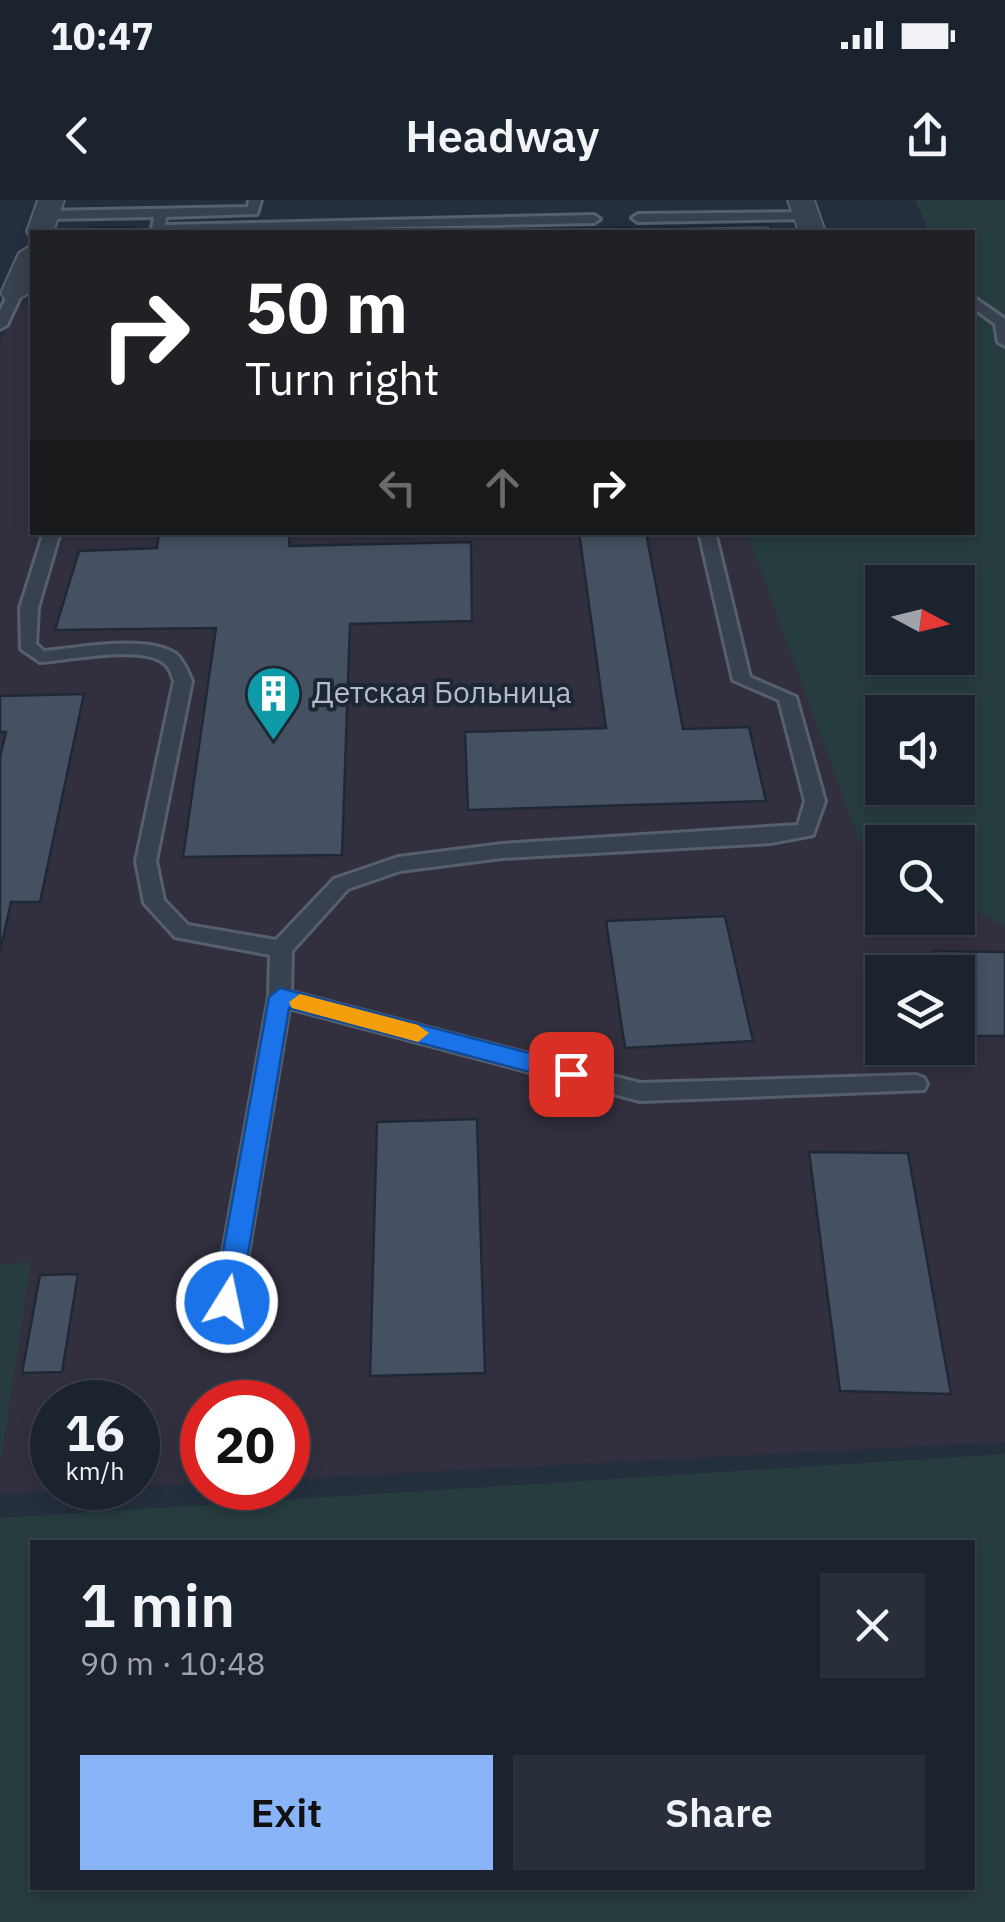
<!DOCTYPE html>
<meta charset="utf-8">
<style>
:root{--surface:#1b232e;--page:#282f3a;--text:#f1f3f6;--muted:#a0a4aa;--line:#39404a;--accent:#8ab4f8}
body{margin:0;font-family:"IBM Plex Sans",sans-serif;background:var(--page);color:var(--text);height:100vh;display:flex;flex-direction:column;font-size:38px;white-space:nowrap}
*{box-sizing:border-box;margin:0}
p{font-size:32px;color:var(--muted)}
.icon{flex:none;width:55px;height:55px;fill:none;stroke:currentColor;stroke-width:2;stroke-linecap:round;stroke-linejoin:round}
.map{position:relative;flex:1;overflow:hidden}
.details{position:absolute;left:30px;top:1340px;width:945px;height:350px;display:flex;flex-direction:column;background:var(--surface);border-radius:0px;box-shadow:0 5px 15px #0003,0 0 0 2px var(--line)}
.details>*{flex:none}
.guide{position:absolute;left:30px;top:30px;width:945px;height:305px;border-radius:0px;box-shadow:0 5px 15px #0003,0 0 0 2px var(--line);background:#202124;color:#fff;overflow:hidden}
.needle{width:65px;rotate:97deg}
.buttons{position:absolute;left:865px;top:365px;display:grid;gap:20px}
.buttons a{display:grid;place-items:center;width:110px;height:110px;border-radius:0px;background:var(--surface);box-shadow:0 5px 15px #0003,0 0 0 2px var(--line);font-size:50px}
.speed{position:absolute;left:30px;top:1180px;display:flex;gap:20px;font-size:50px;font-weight:700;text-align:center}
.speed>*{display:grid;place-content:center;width:130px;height:130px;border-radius:50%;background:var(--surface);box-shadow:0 5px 15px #0003,0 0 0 2px var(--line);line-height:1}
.speed small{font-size:25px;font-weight:400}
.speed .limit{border:15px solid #d22;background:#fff;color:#111}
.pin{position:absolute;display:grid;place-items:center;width:85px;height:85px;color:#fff;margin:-42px;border-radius:20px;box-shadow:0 5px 15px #0006}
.me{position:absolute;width:110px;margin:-55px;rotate:10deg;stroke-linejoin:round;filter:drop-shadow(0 0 8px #0008)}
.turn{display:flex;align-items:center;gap:35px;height:210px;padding:0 50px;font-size:45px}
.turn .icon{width:130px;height:130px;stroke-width:2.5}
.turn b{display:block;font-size:70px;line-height:85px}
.lanes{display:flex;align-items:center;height:95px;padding:0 50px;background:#0003;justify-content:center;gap:50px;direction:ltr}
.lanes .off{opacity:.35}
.round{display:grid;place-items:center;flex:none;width:105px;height:105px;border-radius:0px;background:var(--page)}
.headline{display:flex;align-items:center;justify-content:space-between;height:170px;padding:0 50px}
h1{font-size:60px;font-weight:600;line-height:75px}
.action{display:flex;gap:20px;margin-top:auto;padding:20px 50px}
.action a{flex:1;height:115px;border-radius:0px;background:var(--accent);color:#111;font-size:40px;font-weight:600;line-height:115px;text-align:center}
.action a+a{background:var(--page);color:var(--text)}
.status{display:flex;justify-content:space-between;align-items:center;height:70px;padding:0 50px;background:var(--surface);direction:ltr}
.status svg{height:28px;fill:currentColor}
header{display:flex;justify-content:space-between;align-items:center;height:130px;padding:0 50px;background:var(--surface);font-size:45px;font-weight:600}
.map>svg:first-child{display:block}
</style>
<div class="status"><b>10:47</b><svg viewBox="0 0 49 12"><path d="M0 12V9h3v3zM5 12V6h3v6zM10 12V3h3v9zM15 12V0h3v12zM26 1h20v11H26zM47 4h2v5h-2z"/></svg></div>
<header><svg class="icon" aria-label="back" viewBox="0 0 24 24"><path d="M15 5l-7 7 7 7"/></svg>Headway<svg class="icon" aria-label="share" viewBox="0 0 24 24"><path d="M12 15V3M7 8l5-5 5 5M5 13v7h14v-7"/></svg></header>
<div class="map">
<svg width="1005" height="1722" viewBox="0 0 1005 1722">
<rect width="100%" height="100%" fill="#242f3e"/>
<!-- medical -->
<path fill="#32303f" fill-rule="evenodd" d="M14 106H32V332L907 333 882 382V588H958L1005 696V1242L288 1279V1202H202V1283L138 1287V1202H52V1288H120L0 1294V145ZM882 642H958V718H882ZM882 772H958V848H882Z"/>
<!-- green -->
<g fill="#263c3f" fill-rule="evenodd">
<path d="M915 0H1005V728L958 699V642H882V654L859 640 747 333 972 332V32H929ZM882 382H958V458H882ZM882 512H958V588H882Z"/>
<polygon points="31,1062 31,1063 0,1266 0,1064"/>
<path d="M1005 1254V1722H0V1318ZM32 1342H972V1688H32Z"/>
</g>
<!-- building -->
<g fill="#455162" stroke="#1f2835" stroke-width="2.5">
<polygon points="770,25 772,32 505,30"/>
<polygon points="137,27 136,32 88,32 89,28"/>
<polygon points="159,332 290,332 289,346 471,342 472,421 350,424 342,655 183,657 216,428 55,430 79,351 157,348"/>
<polygon points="579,332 646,332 683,529 749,527 766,601 468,610 465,532 606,528"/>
<polygon points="84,494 40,702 11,702 0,752 0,557 6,532 0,532 0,496"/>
<polygon points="725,716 753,841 625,848 606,721"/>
<polygon points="933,751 1005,752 1005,836 958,836 958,772 938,772"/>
<polygon points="477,919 485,1173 370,1176 377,922"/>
<polygon points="809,952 908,953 951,1194 840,1191"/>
<polygon points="78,1074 62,1172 22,1173 40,1075"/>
</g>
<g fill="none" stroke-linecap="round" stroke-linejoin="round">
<defs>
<g id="lane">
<polygon points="249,0 261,0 257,14 166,17 165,25 594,15 600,19 594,23 157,32 152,29 154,17 46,19 40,15 46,11 248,7"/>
<polygon points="806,12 812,16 810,19 638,22 632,18 638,14"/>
<polygon points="10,90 22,93 7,125 0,129 0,111"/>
<polygon points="972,96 1005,119 1005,146 998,142 995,124 972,107"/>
<path d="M44 332H60L38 408 36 444 44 451C78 448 147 434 176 454 184 461 188 472 192 481L156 661 164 700 188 725 276 740 334 679 398 657 502 644 798 625 805 601 779 500 733 480 699 332H715L750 477 796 497 825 601 813 635 771 643 502 658 400 671 348 689 292 751 291 792 640 883 916 875 924 878 927 884 924 890 640 901 289 808 240 1102 236 1110 227 1113 218 1110 214 1102 269 797 270 755 175 737 144 703 136 661 174 481C171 473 169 465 161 461 136 446 69 460 40 462L21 449 20 408Z"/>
</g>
<g id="street">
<polygon points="38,0 64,0 53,32 32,32 32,38 27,32"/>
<polygon points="788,0 814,0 825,32 799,32"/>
<polygon points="32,45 29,93 15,101 5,99 1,93 19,53"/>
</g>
</defs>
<!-- lane casing -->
<use href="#lane" stroke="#565f6c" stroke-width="6"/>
<!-- street casing -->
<use href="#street" stroke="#565f6c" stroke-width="4"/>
<!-- lane -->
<use href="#lane" fill="#38414e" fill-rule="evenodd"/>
<!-- street -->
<use href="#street" fill="#38414e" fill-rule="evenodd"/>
</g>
<!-- route -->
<polygon fill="#1a73e8" stroke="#114b97" stroke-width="2.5" points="280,788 571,864 582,874 571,883 289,808 240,1102 236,1110 227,1114 218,1110 214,1102 269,797"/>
<!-- slow -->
<polygon fill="#f59e0b" points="300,794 418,825 429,833 418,842 292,808 289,802"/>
<!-- icons -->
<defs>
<symbol id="building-pin" viewBox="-11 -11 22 30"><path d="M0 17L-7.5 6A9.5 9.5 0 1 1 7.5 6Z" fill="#0f9aa8" stroke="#1d2633"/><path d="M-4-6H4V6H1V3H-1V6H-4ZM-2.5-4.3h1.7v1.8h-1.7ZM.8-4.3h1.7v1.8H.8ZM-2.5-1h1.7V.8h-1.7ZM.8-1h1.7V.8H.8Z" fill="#fff"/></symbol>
</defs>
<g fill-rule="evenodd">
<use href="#building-pin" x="242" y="462" width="63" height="86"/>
</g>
<g text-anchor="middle" stroke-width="8" stroke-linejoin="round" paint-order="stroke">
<!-- poi labels -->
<g font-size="30" fill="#b4bcc9" stroke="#1d2633" text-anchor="start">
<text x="312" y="503">Детская Больница</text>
</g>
</g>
</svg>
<div class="buttons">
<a><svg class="needle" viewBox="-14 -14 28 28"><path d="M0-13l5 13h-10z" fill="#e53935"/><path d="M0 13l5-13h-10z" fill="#a0a4aa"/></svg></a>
<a><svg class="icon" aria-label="sound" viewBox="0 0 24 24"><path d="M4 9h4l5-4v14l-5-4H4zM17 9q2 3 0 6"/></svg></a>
<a><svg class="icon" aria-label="search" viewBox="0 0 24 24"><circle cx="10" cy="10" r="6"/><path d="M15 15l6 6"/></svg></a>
<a><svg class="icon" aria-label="layers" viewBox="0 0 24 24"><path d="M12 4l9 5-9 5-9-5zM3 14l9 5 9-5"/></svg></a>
</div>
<div class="speed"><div>16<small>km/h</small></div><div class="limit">20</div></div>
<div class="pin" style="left:571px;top:874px;background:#d93025"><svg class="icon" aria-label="arrive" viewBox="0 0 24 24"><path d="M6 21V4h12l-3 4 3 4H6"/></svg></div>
<svg class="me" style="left:227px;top:1102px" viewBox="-20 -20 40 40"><circle r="17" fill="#1a73e8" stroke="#fff" stroke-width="3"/><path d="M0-11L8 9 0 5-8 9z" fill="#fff"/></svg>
<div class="guide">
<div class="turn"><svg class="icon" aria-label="right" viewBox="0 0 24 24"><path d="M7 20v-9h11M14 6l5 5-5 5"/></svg><div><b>50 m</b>Turn right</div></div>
<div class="lanes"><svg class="icon off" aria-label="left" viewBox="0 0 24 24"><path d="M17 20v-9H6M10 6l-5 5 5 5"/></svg><svg class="icon off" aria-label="ahead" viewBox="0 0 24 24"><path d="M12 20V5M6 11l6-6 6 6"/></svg><svg class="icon" aria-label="right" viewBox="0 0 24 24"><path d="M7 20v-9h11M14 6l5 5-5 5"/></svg></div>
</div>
<section class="details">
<div class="headline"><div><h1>1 min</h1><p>90 m · 10:48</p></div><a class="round"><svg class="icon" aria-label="close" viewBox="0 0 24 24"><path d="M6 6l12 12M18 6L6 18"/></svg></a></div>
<div class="action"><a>Exit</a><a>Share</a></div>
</section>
</div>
